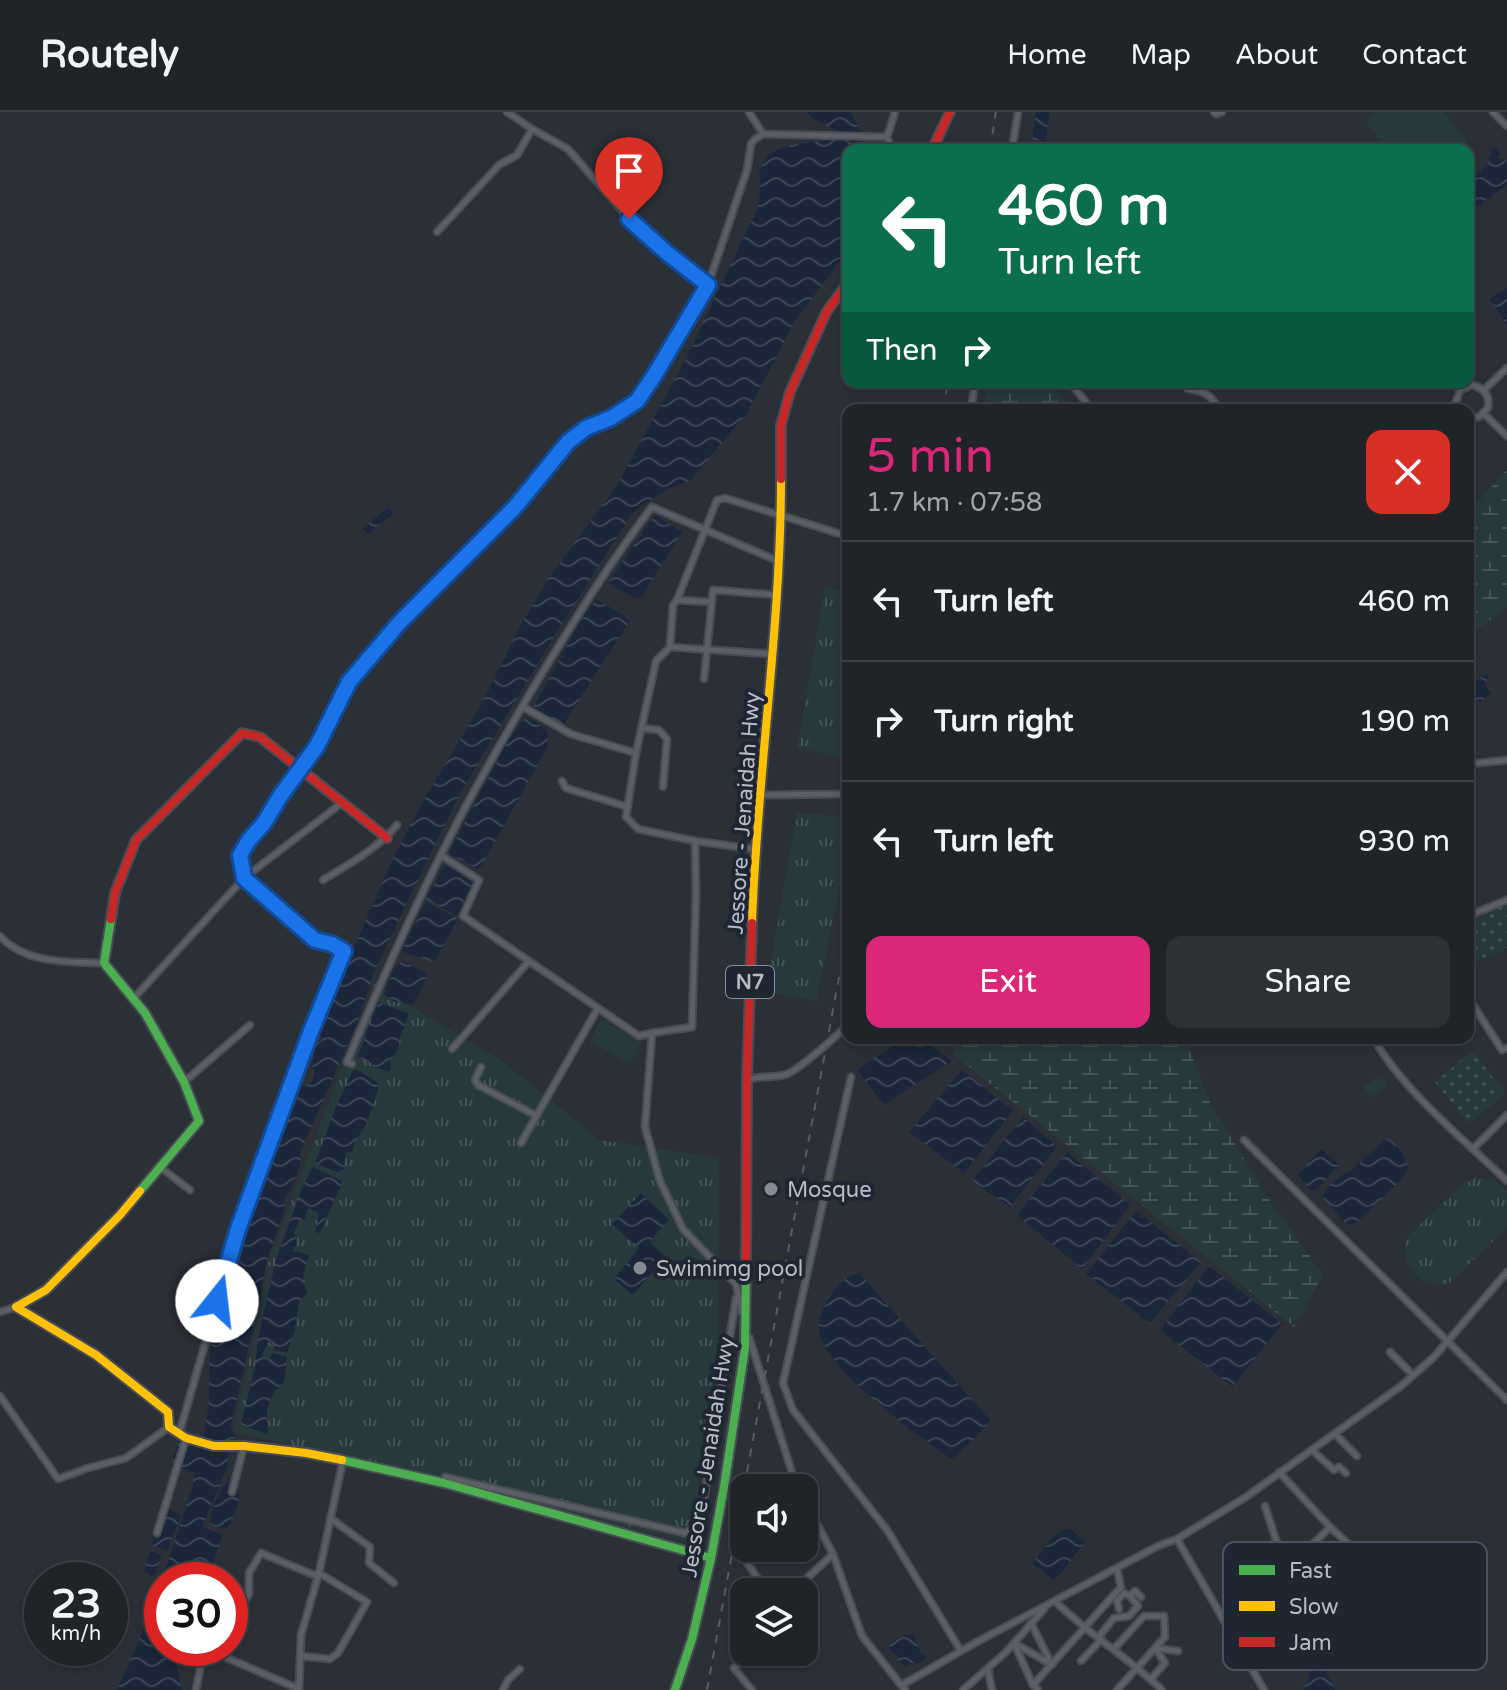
<!DOCTYPE html>
<meta charset="utf-8">
<style>
:root{--surface:#202429;--page:#2d3035;--text:#f1f3f6;--muted:#a2a4a8;--line:#3d4146;--accent:#db2777}
body{margin:0;font-family:"Varela Round",sans-serif;background:var(--page);color:var(--text);height:100vh;display:flex;flex-direction:column;font-size:30px;white-space:nowrap}
*{box-sizing:border-box;margin:0}
p{font-size:26px;color:var(--muted)}
.icon{flex:none;width:44px;height:44px;fill:none;stroke:currentColor;stroke-width:2;stroke-linecap:round;stroke-linejoin:round}
.map{position:relative;flex:1;overflow:hidden}
.drawer{position:absolute;left:842px;top:292px;width:632px;height:640px;display:flex;flex-direction:column;background:var(--surface);border-radius:16px;box-shadow:0 4px 12px #0003,0 0 0 2px var(--line)}
.drawer>*{flex:none}
.hud{position:absolute;left:842px;top:32px;width:632px;height:244px;border-radius:16px;box-shadow:0 4px 12px #0003,0 0 0 2px var(--line);background:#0b6e4f;color:#fff;overflow:hidden}
.tools{position:absolute;left:730px;top:1362px;display:grid;gap:16px}
.tools a{display:grid;place-items:center;width:88px;height:88px;border-radius:16px;background:var(--surface);box-shadow:0 4px 12px #0003,0 0 0 2px var(--line);font-size:40px}
.speed{position:absolute;left:24px;top:1450px;display:flex;gap:16px;font-size:40px;font-weight:700;text-align:center}
.speed>*{display:grid;place-content:center;width:104px;height:104px;border-radius:50%;background:var(--surface);box-shadow:0 4px 12px #0003,0 0 0 2px var(--line);line-height:1}
.speed small{font-size:20px;font-weight:400}
.speed .limit{border:12px solid #d22;background:#fff;color:#111}
.pin{position:absolute;display:grid;place-items:center;width:68px;height:68px;color:#fff;margin:-82px -34px;border-radius:50% 50% 50% 0;rotate:-45deg;box-shadow:0 0 8px #0007}
.pin .icon{rotate:45deg}
.me{position:absolute;width:88px;margin:-44px;rotate:16deg;stroke-linejoin:round;filter:drop-shadow(0 0 6px #0008)}
.turn{display:flex;align-items:center;gap:28px;height:168px;padding:0 24px;font-size:36px}
.turn .icon{width:104px;height:104px;stroke-width:2.5}
.turn b{display:block;font-size:56px;line-height:68px}
.then{display:flex;align-items:center;height:76px;padding:0 24px;background:#0003;gap:16px;font-size:30px}
.round{display:grid;place-items:center;flex:none;width:84px;height:84px;border-radius:16px;background:var(--page)}
.overview{display:flex;align-items:center;justify-content:space-between;height:136px;padding:0 24px}
h1{font-size:48px;font-weight:600;line-height:60px;color:var(--accent)}
.button{display:flex;gap:16px;margin-top:auto;padding:16px 24px}
.button a{flex:1;height:92px;border-radius:16px;background:var(--accent);color:#fff;font-size:32px;font-weight:600;line-height:92px;text-align:center}
.button a+a{background:var(--page);color:var(--text)}
ul{padding:0;list-style:none}
li{display:flex;align-items:center;gap:24px;height:120px;padding:0 24px;border-top:2px solid var(--line)}
li div{flex:1}
li b{display:block;font-size:30px}
li em{font-style:normal}
header{display:flex;align-items:center;gap:48px;box-sizing:border-box;height:112px;padding:0 40px;background:var(--surface);border-bottom:2px solid var(--line)}
header strong{font-size:38px}
nav{display:flex;gap:44px;margin-inline-start:auto;font-size:28px}
.map>svg:first-child{display:block}
</style>
<header>
<strong>Routely</strong>
<nav><a>Home</a><a>Map</a><a>About</a><a>Contact</a></nav>
</header>
<div class="map">
<svg width="1507" height="1578" viewBox="0 0 1507 1578">
<defs>
<pattern id="grass-tufts" width="24" height="20" patternUnits="userSpaceOnUse" patternTransform="scale(2)"><rect width="24" height="20" fill="#28393c"/><path d="M3 7l-1-3M5 7V3M7 7l1-3M15 17l-1-3M17 17v-4M19 17l1-3" fill="none" stroke="#455457"/></pattern>
<pattern id="wetland-marsh" width="20" height="14" patternUnits="userSpaceOnUse" patternTransform="scale(2)"><rect width="20" height="14" fill="#28393c"/><path d="M1 5h8M5 5V1M11 12h8M15 12V8" fill="none" stroke="#455457"/></pattern>
<pattern id="garden-dots" width="8" height="8" patternUnits="userSpaceOnUse" patternTransform="scale(2)"><rect width="8" height="8" fill="#28393c"/><path d="M2 2h.1M6 6h.1" fill="none" stroke="#455457" stroke-width="1.8" stroke-linecap="round"/></pattern>
<pattern id="water-waves" width="16" height="10" patternUnits="userSpaceOnUse" patternTransform="scale(2)"><rect width="16" height="10" fill="#1b263a"/><path d="M0 5q4-4 8 0t8 0" fill="none" stroke="#3a4455"/></pattern>
</defs>
<rect width="100%" height="100%" fill="#2b3037"/>
<!-- grass -->
<g fill="url(#grass-tufts)">
<polygon points="825,475 848,481 848,648 798,635"/>
<polygon points="797,701 848,705 848,733 816,889 766,879"/>
<polygon points="374,872 503,950 599,1028 719,1046 718,1227 691,1431 233,1319 268,1158 266,1156"/>
<path d="M1475 1066C1489 1067 1497 1068 1507 1079V1116L1448 1172C1419 1176 1396 1151 1409 1123L1461 1074Z"/>
</g>
<!-- wetland -->
<g fill="url(#wetland-marsh)">
<polygon points="988,270 1050,270 1071,298 985,298"/>
<polygon points="1507,358 1507,496 1475,519 1468,512 1468,400"/>
<polygon points="958,926 1185,926 1210,991 1271,1091 1323,1163 1294,1215 952,941"/>
</g>
<!-- garden -->
<g fill="url(#garden-dots)">
<polygon points="1507,791 1507,836 1468,854 1468,810"/>
<polygon points="1472,939 1506,981 1469,1012 1435,970"/>
</g>
<!-- pitch -->
<g fill="#28393c">
<polygon points="1378,0 1444,0 1470,35 1466,38 1364,38 1379,27 1366,9"/>
<polygon points="602,907 642,930 630,952 590,929"/>
<polygon points="1382,964 1388,974 1370,985 1363,974"/>
</g>
<!-- water -->
<g fill="url(#water-waves)">
<path d="M807 0H852V3L869 38H848V135L840 149 795 209 747 301 691 368 666 378 633 400 559 516 460 681 375 858 356 913 300 1041 301 1051 291 1077 284 1086 285 1097 267 1148 258 1194 230 1316 235 1323 229 1338 227 1356 202 1415 223 1423 206 1468H162L192 1376 195 1361 179 1355 172 1347 179 1329 184 1327 202 1333 209 1291 210 1236 227 1205 249 1111 289 997 299 976 312 970 315 959 312 954 316 932 321 930 322 925 318 922 328 904 338 871 394 745 422 691 484 588 519 516 550 464 614 378 685 249 758 95C759 89 760 82 760 75 761 71 759 67 759 63 764 28 810 31 836 28L839 22 837 19 812 6Z"/>
<polygon points="1036,0 1050,0 1046,29 1032,28"/>
<path d="M1498 36 1500 41 1498 47H1503L1507 50V74C1493 81 1482 93 1468 99V71L1487 53 1492 37Z"/>
<polygon points="1507,176 1507,213 1494,193 1489,191 1491,186"/>
<polygon points="387,396 391,398 393,402 368,422 362,417"/>
<polygon points="654,404 657,404 682,420 643,483 639,486 636,486 612,474 610,468"/>
<polygon points="598,488 626,505 629,510 563,613 538,600 534,595 535,592 584,503 595,489"/>
<polygon points="1489,561 1485,573 1488,578 1492,581 1481,589 1474,588 1468,583 1468,574"/>
<polygon points="529,605 547,619 548,634 482,753 478,757 450,742 450,739 507,630 523,608"/>
<polygon points="445,753 473,771 457,804 426,787"/>
<polygon points="426,790 458,807 434,850 403,840 402,838"/>
<polygon points="402,849 425,860 427,863 419,883 412,892 394,890 384,882 394,857"/>
<polygon points="378,890 409,902 400,925 399,935 390,949 391,956 388,959 380,957 358,944"/>
<polygon points="905,926 921,926 951,949 884,993 857,958"/>
<polygon points="353,958 360,959 379,972 373,995 364,1016 354,1031 353,1039 346,1041 344,1057 337,1060 317,1052 316,1049 335,997"/>
<polygon points="962,958 1013,999 964,1061 909,1020"/>
<polygon points="1023,1005 1057,1034 1010,1095 972,1069"/>
<path d="M1386 1026C1398 1032 1405 1044 1408 1057L1399 1070 1359 1108 1354 1112H1346L1322 1085C1327 1075 1340 1062 1351 1059Z"/>
<polygon points="1321,1037 1336,1050 1338,1054 1316,1078 1312,1079 1309,1077 1298,1063"/>
<polygon points="1067,1040 1130,1093 1082,1157 1017,1103"/>
<polygon points="313,1055 340,1068 342,1071 320,1121 315,1120 319,1101 308,1096 305,1107 299,1109 294,1120 297,1132 292,1139 309,1143 303,1163 307,1181 299,1190 295,1217 287,1241 274,1238 275,1233 268,1230 262,1244 269,1248 272,1241 287,1245 284,1270 273,1282 267,1297 268,1321 267,1322 241,1313 255,1255 258,1227 275,1151 301,1078"/>
<polygon points="641,1081 669,1108 649,1130 666,1145 633,1183 614,1167 639,1136 612,1112"/>
<polygon points="1136,1099 1201,1150 1150,1211 1086,1162"/>
<polygon points="1209,1154 1282,1212 1233,1275 1160,1218"/>
<path d="M859 1161 991 1309 953 1348C921 1325 822 1257 819 1217 818 1207 823 1197 828 1188 835 1176 845 1163 859 1161Z"/>
<path d="M227 1371 237 1375C242 1388 234 1406 227 1417L217 1416 210 1411C211 1398 217 1380 227 1371Z"/>
<polygon points="167,1395 181,1403 167,1439 153,1434 151,1431 157,1421 160,1401"/>
<path d="M1066 1417H1071L1085 1430 1063 1459 1053 1468 1035 1453V1448C1044 1438 1053 1422 1066 1417Z"/>
<polygon points="1255,1437 1318,1544 1335,1578 1305,1578 1303,1574 1308,1572 1310,1559 1306,1557 1305,1550 1312,1547 1314,1544 1311,1542 1293,1551 1291,1549 1238,1455 1238,1449"/>
<polygon points="150,1440 154,1440 162,1444 155,1462 152,1464 144,1460"/>
<polygon points="162,1469 162,1536 181,1536 175,1549 182,1578 117,1578 155,1492"/>
<path d="M906 1522H913L921 1541 926 1544 924 1549 917 1552 914 1550 906 1555 898 1549 899 1545 890 1538 889 1533C894 1527 901 1528 906 1522Z"/>
</g>
<g fill="none" stroke-linecap="round" stroke-linejoin="round">
<defs>
<g id="street">
<polyline points="507,0 532,17 568,37 629,107 667,141 708,173"/>
<polyline points="749,0 763,22"/>
<polyline points="1214,0 1216,2 1222,0"/>
<polyline points="1493,0 1507,14"/>
<polyline points="892,38 887,25 895,0"/>
<polyline points="1012,38 1018,0"/>
<polyline points="437,120 499,53 517,43 532,17"/>
<polyline points="1070,270 1092,298"/>
<path d="M1186 270 1188 277C1204 279 1212 283 1219 298"/>
<polyline points="1484,278 1507,256"/>
<polyline points="971,298 975,270"/>
<path d="M1458 298 1456 290 1460 278 1472 273C1485 276 1490 284 1488 296L1479 305 1468 306"/>
<polyline points="1484,302 1507,324"/>
<polyline points="677,488 711,490"/>
<polyline points="670,535 772,542"/>
<polyline points="704,567 713,478 777,483"/>
<polyline points="523,595 571,622 636,641"/>
<polyline points="641,616 659,618 667,627 663,675"/>
<polyline points="1468,652 1507,648"/>
<polyline points="562,669 566,676 628,695"/>
<polyline points="761,683 848,682"/>
<polyline points="695,729 696,782 692,915 652,921 645,1015 660,1069 683,1117 736,1172 742,1200"/>
<polyline points="754,737 695,729 638,717 626,705 636,641 656,549 670,535 673,493 677,488 717,388 725,386 847,424"/>
<polyline points="442,744 479,768 463,804 639,924 652,921"/>
<path d="M323 768C349 752 377 737 397 713"/>
<polyline points="1468,804 1507,788"/>
<path d="M0 824C25 852 69 850 104 851"/>
<polyline points="1468,885 1502,938 1507,936"/>
<polyline points="133,887 244,766 240,743 249,728 264,711 317,634 349,570 400,510 516,394 568,330 586,316 611,306 637,289 654,264 708,173 747,58 751,32 755,27 763,22 887,25"/>
<path d="M1373 926C1404 979 1463 1027 1507 1069"/>
<polyline points="452,937 529,849"/>
<path d="M352 952 347 950C381 869 417 789 457 711 482 663 510 615 538 568 574 509 610 450 652 395L778 449"/>
<polyline points="481,955 475,968 478,973 537,1004"/>
<polyline points="851,965 783,1271 793,1298 887,1418 961,1539"/>
<path d="M747 968C760 963 772 966 784 963 796 961 839 922 848 912"/>
<polyline points="184,970 250,913"/>
<polyline points="1244,1028 1507,1288"/>
<polyline points="521,1031 598,896"/>
<polyline points="1473,1037 1507,1003"/>
<polyline points="160,1055 190,1078"/>
<polyline points="0,1200 16,1195"/>
<polyline points="749,1225 797,1376"/>
<polyline points="1390,1240 1413,1263"/>
<polyline points="0,1284 58,1367 88,1356 126,1346 169,1315"/>
<polyline points="179,1322 238,1117 311,919 344,839 332,832 315,828 244,766 343,690"/>
<polyline points="1335,1322 1357,1344"/>
<polyline points="1312,1338 1334,1358 1339,1355 1346,1361"/>
<polyline points="1279,1360 1330,1415 1356,1439"/>
<polyline points="445,1365 685,1421 700,1411 736,1186"/>
<polyline points="232,1380 244,1334"/>
<polyline points="804,1388 833,1442 862,1524 905,1578"/>
<polyline points="1265,1394 1278,1434 1294,1451 1330,1415"/>
<polyline points="330,1406 370,1435 369,1451 394,1471"/>
<polyline points="157,1421 186,1326"/>
<polyline points="1177,1427 1264,1578"/>
<polyline points="743,1445 767,1480"/>
<polyline points="792,1480 833,1442"/>
<polyline points="1130,1484 1135,1479 1141,1485"/>
<path d="M1056 1490C1088 1522 1129 1546 1162 1578"/>
<polyline points="1031,1511 1052,1553 1014,1531 1033,1573"/>
<polyline points="230,1517 233,1507 249,1482 249,1461 261,1441 314,1463 319,1461 367,1490 338,1541 330,1547 301,1544"/>
<polyline points="1098,1526 1114,1506 1129,1504 1138,1494 1130,1484 1124,1481 1117,1489 1119,1497"/>
<polyline points="1114,1537 1144,1504 1164,1504 1165,1525 1117,1578"/>
<polyline points="1081,1549 1101,1528"/>
<polyline points="988,1557 992,1578"/>
<polyline points="1151,1567 1165,1551 1155,1536 1178,1539"/>
<polyline points="902,1573 975,1531 1158,1434 1177,1427 1246,1385 1401,1274 1434,1245 1507,1160"/>
<polyline points="196,1578 202,1547 211,1539 299,1577 301,1523 319,1461 343,1348"/>
<polyline points="503,1578 508,1568 520,1557"/>
<polyline points="752,1578 734,1556 754,1540"/>
<polyline points="963,1578 1006,1540 1044,1497"/>
<polyline points="1038,1578 1033,1573 1121,1475 1117,1457"/>
</g>
<g id="fast">
<polyline points="111,807 104,851 145,901 184,970 199,1009 140,1079"/>
<polyline points="342,1348 444,1371 711,1446"/>
<polyline points="675,1578 692,1527 711,1446 724,1375 745,1236 746,1155"/>
</g>
<g id="slow">
<path d="M752 811C757 663 781 515 781 367"/>
<polyline points="140,1079 120,1103 46,1178 16,1195 96,1243 168,1300 169,1315 186,1326 214,1334 244,1334 306,1341 342,1348"/>
</g>
<g id="jam">
<polyline points="932,38 950,0"/>
<polyline points="781,367 781,313 790,280 827,199 848,171"/>
<polyline points="111,807 115,781 136,728 242,621 260,625 387,726"/>
<polyline points="746,1155 747,968 752,811"/>
</g>
</defs>
<!-- street casing -->
<use href="#street" stroke="#484c54" stroke-width="9"/>
<!-- fast casing -->
<use href="#fast" stroke="#484c54" stroke-width="12"/>
<!-- slow casing -->
<use href="#slow" stroke="#484c54" stroke-width="12"/>
<!-- jam casing -->
<use href="#jam" stroke="#484c54" stroke-width="12"/>
<!-- street -->
<use href="#street" stroke="#5b5e65" stroke-width="5"/>
<!-- fast -->
<use href="#fast" stroke="#4caf50" stroke-width="8"/>
<!-- slow -->
<use href="#slow" stroke="#ffc107" stroke-width="8"/>
<!-- jam -->
<use href="#jam" stroke="#c62828" stroke-width="8"/>
<!-- rail -->
<g stroke="#595d62" stroke-width="2" stroke-dasharray="8 8" stroke-linecap="butt">
<polyline points="990,38 996,0"/>
<polyline points="943,298 948,270"/>
<polyline points="744,1376 848,817"/>
<polyline points="707,1578 744,1376"/>
</g>
</g>
<g fill="none" stroke-linecap="round" stroke-linejoin="round">
<defs>
<polyline id="route" points="217,1189 238,1117 311,919 344,839 332,832 315,828 244,766 240,743 249,728 264,711 281,683 317,634 349,570 400,510 516,394 568,330 586,316 611,306 637,289 654,264 708,173 667,141 629,107"/>
</defs>
<!-- route casing -->
<use href="#route" stroke="#114b97" stroke-width="20"/>
<!-- route -->
<use href="#route" stroke="#1a73e8" stroke-width="14"/>
</g>
<!-- markers -->
<g fill="#858b95" stroke="#1e2632" stroke-width="3">
<circle cx="771" cy="1077" r="8"/>
<circle cx="640" cy="1156" r="8"/>
</g>
<g text-anchor="middle" stroke-width="8" stroke-linejoin="round" paint-order="stroke">
<!-- shield labels -->
<rect fill="#1e2632" stroke="#888f9b" stroke-width="2" x="726" y="854" width="48" height="32" rx="6"/>
<g font-size="20" font-weight="bold" fill="#b5bcc8">
<text x="750" y="877">N7</text>
</g>
<!-- street labels -->
<g font-size="22" fill="#b5bcc8" stroke="#1e2632">
<text transform="translate(743 701) rotate(-86)" y="8">Jessore - Jenaidah Hwy</text>
<text transform="translate(707 1345) rotate(-81)" y="8">Jessore - Jenaidah Hwy</text>
</g>
<!-- poi labels -->
<g font-size="22" fill="#b5bcc8" stroke="#1e2632" text-anchor="start">
<text x="787" y="1085">Mosque</text>
<text x="656" y="1164">Swimimg pool</text>
</g>
</g>
<!-- legend -->
<rect x="1223" y="1430" width="264" height="128" rx="12" fill="#1e2632" stroke="#4b535f" stroke-width="2"/>
<rect x="1239" y="1453" width="36" height="10" fill="#4caf50"/>
<rect x="1239" y="1489" width="36" height="10" fill="#ffc107"/>
<rect x="1239" y="1525" width="36" height="10" fill="#c62828"/>
<g font-size="22" fill="#b5bcc8">
<text x="1289" y="1466">Fast</text>
<text x="1289" y="1502">Slow</text>
<text x="1289" y="1538">Jam</text>
</g>
</svg>
<div class="tools">
<a><svg class="icon" aria-label="sound" viewBox="0 0 24 24"><path d="M4 9h4l5-4v14l-5-4H4zM17 9q2 3 0 6"/></svg></a>
<a><svg class="icon" aria-label="layers" viewBox="0 0 24 24"><path d="M12 4l9 5-9 5-9-5zM3 14l9 5 9-5"/></svg></a>
</div>
<div class="speed"><div>23<small>km/h</small></div><div class="limit">30</div></div>
<div class="pin" style="left:629px;top:107px;background:#d93025"><svg class="icon" aria-label="arrive" viewBox="0 0 24 24"><path d="M6 21V4h12l-3 4 3 4H6"/></svg></div>
<svg class="me" style="left:217px;top:1189px" viewBox="-20 -20 40 40"><circle r="19" fill="#fff"/><path d="M0-13L10 11 0 6-10 11z" fill="#1a73e8"/></svg>
<div class="hud">
<div class="turn"><svg class="icon" aria-label="left" viewBox="0 0 24 24"><path d="M17 20v-9H6M10 6l-5 5 5 5"/></svg><div><b>460 m</b>Turn left</div></div>
<div class="then">Then<svg class="icon" aria-label="right" viewBox="0 0 24 24"><path d="M7 20v-9h11M14 6l5 5-5 5"/></svg></div>
</div>
<section class="drawer">
<div class="overview"><div><h1>5 min</h1><p>1.7 km · 07:58</p></div><a class="round" style="background:#d93025;color:#fff"><svg class="icon" aria-label="close" viewBox="0 0 24 24"><path d="M6 6l12 12M18 6L6 18"/></svg></a></div>
<ul>
<li><svg class="icon" aria-label="left" viewBox="0 0 24 24"><path d="M17 20v-9H6M10 6l-5 5 5 5"/></svg><div><b>Turn left</b></div><em>460 m</em></li>
<li><svg class="icon" aria-label="right" viewBox="0 0 24 24"><path d="M7 20v-9h11M14 6l5 5-5 5"/></svg><div><b>Turn right</b></div><em>190 m</em></li>
<li><svg class="icon" aria-label="left" viewBox="0 0 24 24"><path d="M17 20v-9H6M10 6l-5 5 5 5"/></svg><div><b>Turn left</b></div><em>930 m</em></li>
</ul>
<div class="button"><a>Exit</a><a>Share</a></div>
</section>
</div>
